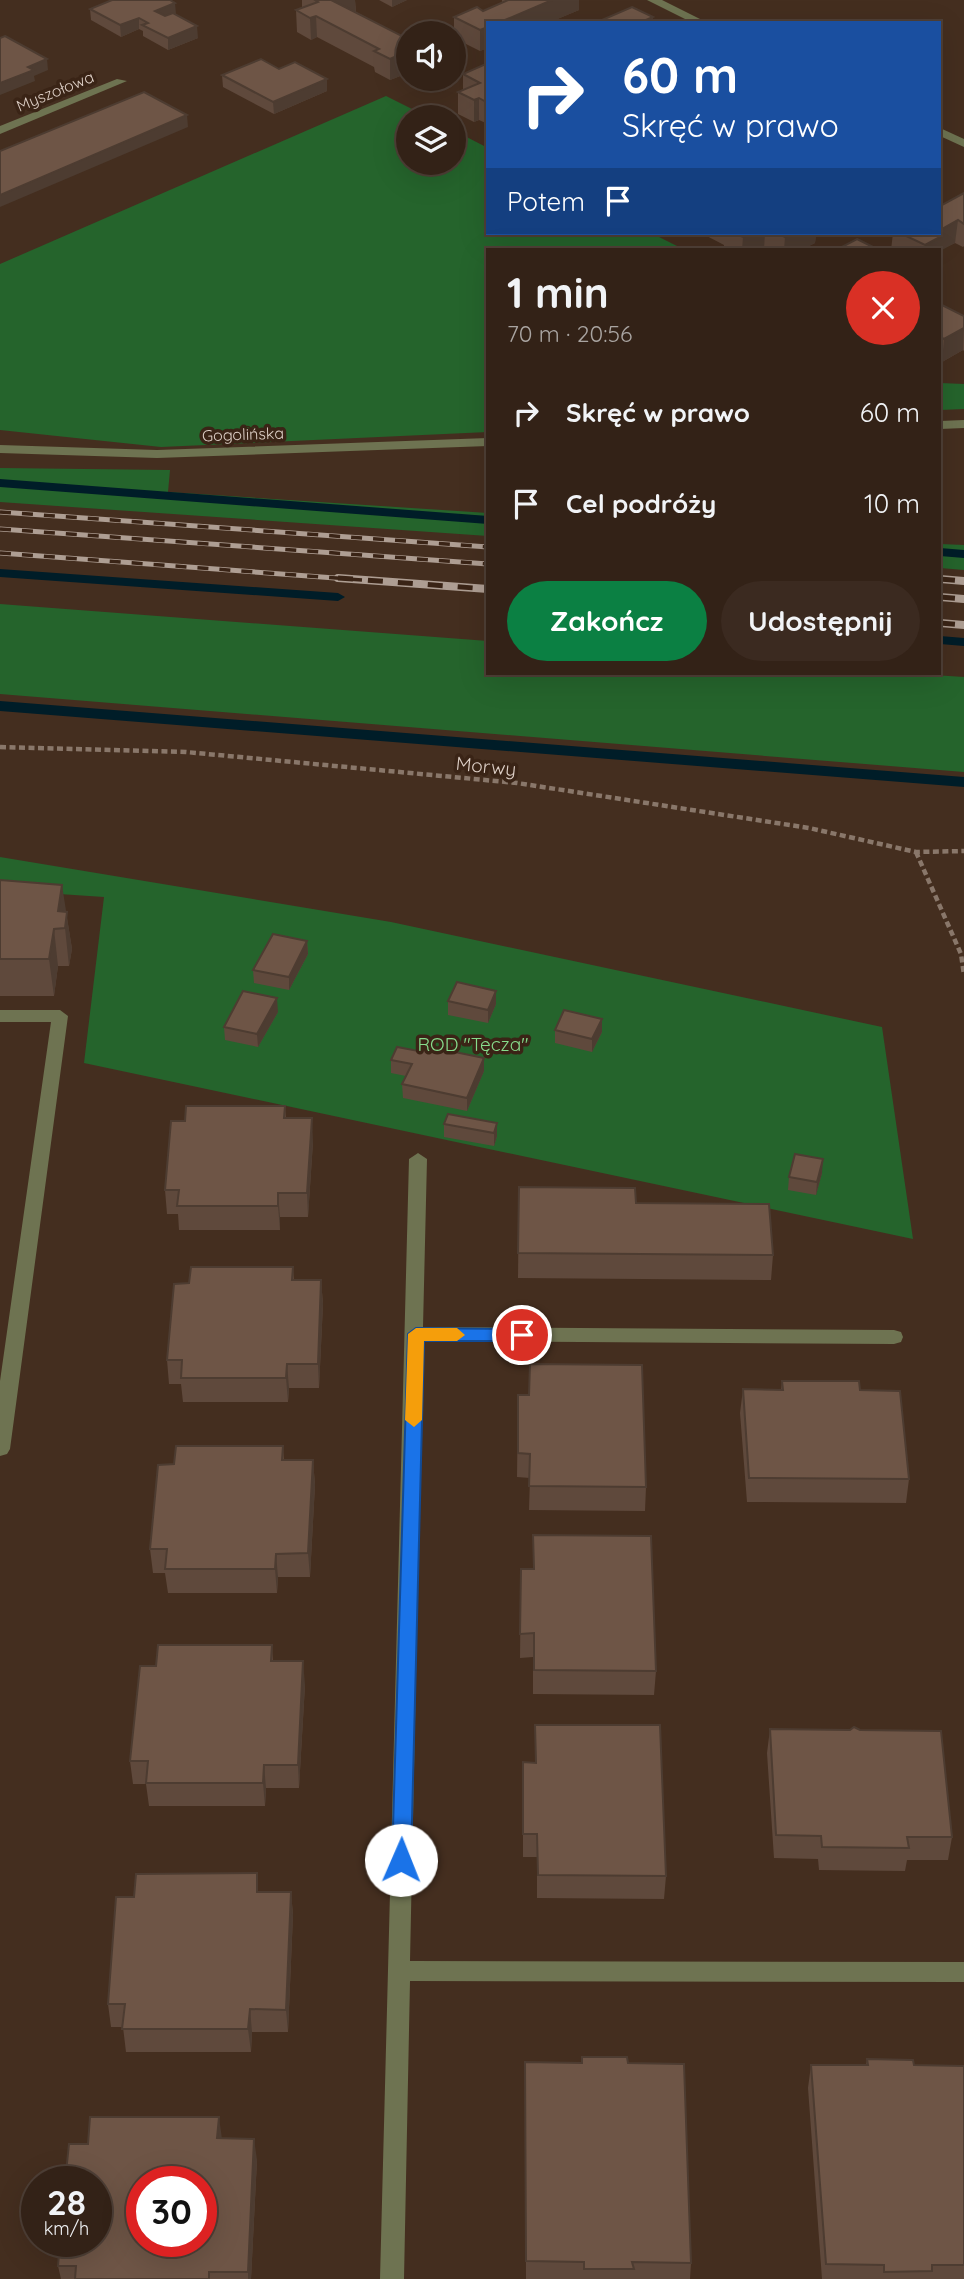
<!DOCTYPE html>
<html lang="pl">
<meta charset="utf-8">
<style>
:root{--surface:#332217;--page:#3b2a20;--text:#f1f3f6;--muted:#a9a4a1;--line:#4e3f36;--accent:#0b8043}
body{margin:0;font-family:Quicksand,sans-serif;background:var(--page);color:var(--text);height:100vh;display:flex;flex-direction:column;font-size:26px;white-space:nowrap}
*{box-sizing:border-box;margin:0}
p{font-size:23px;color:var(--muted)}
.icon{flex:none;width:38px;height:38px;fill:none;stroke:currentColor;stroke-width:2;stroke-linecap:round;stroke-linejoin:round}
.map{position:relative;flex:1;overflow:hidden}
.details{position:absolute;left:486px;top:248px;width:455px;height:427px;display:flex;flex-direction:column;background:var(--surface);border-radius:0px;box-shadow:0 7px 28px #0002,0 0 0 2px var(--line)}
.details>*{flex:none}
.guide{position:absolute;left:486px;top:21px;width:455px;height:214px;border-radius:0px;box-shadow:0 7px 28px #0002,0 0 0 2px var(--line);background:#1a4fa0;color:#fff;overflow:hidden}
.fabs{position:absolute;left:396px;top:21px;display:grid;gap:14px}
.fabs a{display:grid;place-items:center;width:70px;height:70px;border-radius:50%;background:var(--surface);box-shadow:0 7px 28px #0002,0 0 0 2px var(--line);font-size:35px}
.speed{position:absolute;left:21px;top:2166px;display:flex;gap:14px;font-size:35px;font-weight:700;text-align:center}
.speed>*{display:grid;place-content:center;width:91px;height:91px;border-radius:50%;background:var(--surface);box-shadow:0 7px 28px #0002,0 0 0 2px var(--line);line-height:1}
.speed small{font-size:18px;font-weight:400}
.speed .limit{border:10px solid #d22;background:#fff;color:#111}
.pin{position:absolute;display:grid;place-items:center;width:60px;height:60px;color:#fff;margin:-30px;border:4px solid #fff;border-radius:50%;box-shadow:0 2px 7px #0007}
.me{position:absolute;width:77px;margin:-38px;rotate:1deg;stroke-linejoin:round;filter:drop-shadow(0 0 5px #0008)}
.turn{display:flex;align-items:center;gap:24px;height:147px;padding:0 21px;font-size:32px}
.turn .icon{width:91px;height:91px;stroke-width:2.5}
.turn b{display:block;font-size:49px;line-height:60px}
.then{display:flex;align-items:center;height:66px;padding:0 21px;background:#0003;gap:14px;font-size:26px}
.round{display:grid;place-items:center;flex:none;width:74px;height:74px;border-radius:37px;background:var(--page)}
.head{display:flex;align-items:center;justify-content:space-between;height:119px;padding:0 21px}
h1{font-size:42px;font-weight:800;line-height:52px}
.cta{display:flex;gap:14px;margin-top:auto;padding:14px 21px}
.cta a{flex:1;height:80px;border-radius:42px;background:var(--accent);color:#fff;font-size:28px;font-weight:800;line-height:80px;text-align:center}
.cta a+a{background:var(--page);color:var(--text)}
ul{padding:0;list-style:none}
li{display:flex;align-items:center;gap:21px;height:91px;padding:0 21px}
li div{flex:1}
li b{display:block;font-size:26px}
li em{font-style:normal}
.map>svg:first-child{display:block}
</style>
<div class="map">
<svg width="964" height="2279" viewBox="0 0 964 2279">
<rect width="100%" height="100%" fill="#442e1f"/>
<!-- green -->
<g fill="#25642c">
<polygon points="386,96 428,117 408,117 408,163 453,163 453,130 488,148 488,233 651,233 685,250 488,250 488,432 161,447 0,430 0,264"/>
<polygon points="940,383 964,384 964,409 940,410"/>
<polygon points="0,468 170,470 168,492 488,513 488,536 0,502"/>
<polygon points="940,544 964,545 964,570 940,568"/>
<polygon points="0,604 488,641 488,674 918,674 964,677 964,772 0,694"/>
<polygon points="0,857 391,922 882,1027 913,1239 84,1063 104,897 0,890"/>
</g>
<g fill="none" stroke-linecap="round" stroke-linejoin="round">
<!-- stream -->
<g fill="#001d28" fill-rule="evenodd">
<polygon points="0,479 488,516 488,524 0,487"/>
<polygon points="940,548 964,550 964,558 940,556"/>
<polygon points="0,569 338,593 345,597 338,601 0,577"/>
<polygon points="940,636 964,638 964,646 940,644"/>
<polygon points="0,701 964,777 964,787 0,711"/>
</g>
<!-- path -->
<g stroke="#89776a" stroke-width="4.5" stroke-dasharray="6 3.5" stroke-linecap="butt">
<polyline points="0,747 186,752 517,783 809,828 916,852 964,851"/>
<polyline points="916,852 961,954 964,975"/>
</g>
<!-- minor -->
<g fill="#6e7351" fill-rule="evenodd">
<polygon points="647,0 662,0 708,23 693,23"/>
<polygon points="117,79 127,81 0,134 0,126"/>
<polygon points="940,128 964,139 964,147 940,136"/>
<polygon points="964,420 964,428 940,429 940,421"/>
<polygon points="488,438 488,446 157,458 0,453 0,445 157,450"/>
<polygon points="0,1010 60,1010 68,1016 10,1449 7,1454 0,1456 0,1381 51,1022 0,1022"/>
<polygon points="418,1153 427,1159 423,1327 894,1330 901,1332 903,1337 901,1342 894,1344 423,1341 410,1961 964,1962 964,1982 410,1981 404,2279 380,2279 409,1159"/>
</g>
<defs>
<g id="rail-far1">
<polyline points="0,512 488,547"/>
<polyline points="0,529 488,564"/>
<polyline points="0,553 362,580"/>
<polyline points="940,579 948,580"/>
</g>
<g id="rail">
<polyline points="338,578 488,589"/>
<polyline points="940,579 964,581"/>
<polyline points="940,597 964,599"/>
<polyline points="940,623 964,625"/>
</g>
</defs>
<!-- rail-far1 casing -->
<use href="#rail-far1" stroke="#ae9e93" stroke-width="5"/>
<!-- rail casing -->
<use href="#rail" stroke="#ae9e93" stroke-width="8"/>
<!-- rail-far1 -->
<use href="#rail-far1" stroke="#3a2416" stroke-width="3.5" stroke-dasharray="11" stroke-linecap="butt"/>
<!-- rail -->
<use href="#rail" stroke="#3a2416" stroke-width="5" stroke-dasharray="15" stroke-linecap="butt"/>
</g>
<!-- wall -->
<g fill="#5f493c">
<polygon points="302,0 355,0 356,12 408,39 408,73 390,80 375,72 374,67 317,37 311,40 297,32 296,10 302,8"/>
<polygon points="379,0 407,0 392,7"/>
<polygon points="502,0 579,0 579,10 480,51 454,38 454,17 483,11 502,3"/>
<polygon points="175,3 175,14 198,38 168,50 143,36 143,31 139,29 121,37 91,20 90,9"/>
<polygon points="488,63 488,124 479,120 474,122 458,114 458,92 463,90 463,74"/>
<polygon points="279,69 327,91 274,114 223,87 222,75"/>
<polygon points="964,193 964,246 963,247 955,243 940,250 891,250 893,233 940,233"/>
<polygon points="701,233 816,233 815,243 801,250 766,250 764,249 760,250 724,250 724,245"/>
<polygon points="940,304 964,316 964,351 963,350 942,362 940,361"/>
<polygon points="0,880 66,912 72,949 69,966 58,966 54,996 0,996"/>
<polygon points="307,941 308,954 289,990 254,983 253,970"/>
<polygon points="448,1001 496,1004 488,1023 448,1015"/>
<polygon points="278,1012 258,1047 225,1040 224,1027"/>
<polygon points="555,1030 602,1032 592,1052 555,1043"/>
<polygon points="418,1051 484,1058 484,1071 467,1111 403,1098 402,1084 406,1076 391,1073 391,1060"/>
<polygon points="285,1106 286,1118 313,1142 308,1217 280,1217 280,1230 179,1230 178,1214 167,1214 165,1190 185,1121"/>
<polygon points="497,1123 497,1136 494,1146 444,1137 444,1124"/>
<polygon points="822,1173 816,1195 788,1190 789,1177"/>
<polygon points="519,1187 773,1255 771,1280 518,1278"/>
<polygon points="293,1267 294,1280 321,1280 323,1304 319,1388 289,1388 288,1402 183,1402 181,1384 169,1384 167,1360 189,1283"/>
<polygon points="782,1381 860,1390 909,1479 906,1503 747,1502 740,1413 743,1389 781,1390"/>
<polygon points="518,1395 646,1487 645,1511 529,1510 530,1478 517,1477"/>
<polygon points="283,1446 284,1460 313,1460 315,1485 310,1577 278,1577 277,1593 168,1593 165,1573 153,1573 150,1549 174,1464"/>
<polygon points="533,1535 656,1671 654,1695 533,1694 533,1657 520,1658 521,1569 533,1569"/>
<polygon points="272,1645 273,1661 305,1685 299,1788 266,1788 265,1806 149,1806 146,1784 133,1784 130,1761 156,1666"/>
<polygon points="535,1725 666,1876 664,1899 537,1898 537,1857 523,1857 523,1762 535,1763"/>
<polygon points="770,1729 952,1837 948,1860 907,1860 905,1871 819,1870 818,1859 774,1858 767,1753"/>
<polygon points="259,1892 291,1892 293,1915 288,2032 252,2032 251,2052 126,2052 123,2027 111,2027 108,2004 134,1897"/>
<polygon points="867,2059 914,2065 964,2066 964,2279 822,2279 808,2088 811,2065 866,2065"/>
<polygon points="628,2063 691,2263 690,2279 526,2279 525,2085"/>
<polygon points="221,2138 257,2160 251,2279 61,2279 58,2266 88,2144"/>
</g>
<!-- shaded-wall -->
<g fill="#4d3c31">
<polygon points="335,0 355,0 356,13 333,1"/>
<polygon points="392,0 407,0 392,7"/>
<polygon points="552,0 579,0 579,10 548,23 498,23"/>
<polygon points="175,3 176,14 155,23 155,11"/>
<polygon points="316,16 317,37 311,40 310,18"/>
<polygon points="653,17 653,23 639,23"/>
<polygon points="139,18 139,29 121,37 120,25"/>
<polygon points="197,26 198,38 168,50 168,38"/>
<polygon points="488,27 488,48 480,51 480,30"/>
<polygon points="459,45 459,66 453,69 453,47"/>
<polygon points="408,51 408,73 390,80 390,59"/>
<polygon points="47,59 48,70 34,76 35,81 0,95 0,83 28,67"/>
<polygon points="327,79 327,91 274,114 273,102"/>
<polygon points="479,98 479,120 474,122 474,100"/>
<polygon points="187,115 188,127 0,207 0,195"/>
<polygon points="958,220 955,243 940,251 925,250 925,245 933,233 940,233 940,230"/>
<polygon points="752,233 765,233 764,249 760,250 742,250 743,237"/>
<polygon points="793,233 816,233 815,243 801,250 784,250 785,237"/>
<polygon points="964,328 963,350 942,362 944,339"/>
<polygon points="62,885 72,949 69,966 65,928 58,911"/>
<polygon points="54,929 58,966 54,996 49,959"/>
<polygon points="307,941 308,954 289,990 289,977"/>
<polygon points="496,991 496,1004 488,1023 488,1010"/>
<polygon points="277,998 278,1012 258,1047 257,1034"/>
<polygon points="602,1019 602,1032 592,1052 592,1039"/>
<polygon points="484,1058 484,1071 467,1111 467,1098"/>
<polygon points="312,1118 313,1142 308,1217 307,1193"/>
<polygon points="497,1123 497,1136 494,1146 494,1133"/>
<polygon points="823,1159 822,1173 816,1195 817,1182"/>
<polygon points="278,1193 280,1217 280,1230 278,1206"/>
<polygon points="321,1280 323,1304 319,1388 318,1364"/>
<polygon points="287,1364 289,1388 288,1402 286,1378"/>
<polygon points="313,1460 315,1485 310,1577 308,1553"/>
<polygon points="276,1554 278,1577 277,1593 275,1569"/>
<polygon points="303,1661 305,1685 299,1788 298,1765"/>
<polygon points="264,1765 266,1788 265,1806 263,1783"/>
<polygon points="291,1892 293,1915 288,2032 286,2010"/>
<polygon points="250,2009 252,2032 251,2052 248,2029"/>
<polygon points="219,2117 222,2139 217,2138"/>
<polygon points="254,2139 257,2160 251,2279 248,2279 248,2272"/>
</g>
<!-- building -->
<g fill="#6e5546" stroke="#4d3c31" stroke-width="2" fill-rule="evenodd">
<polygon points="112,0 170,0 175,3 155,11 165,16 173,13 197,26 168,38 142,25 148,23 139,18 120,25 90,9"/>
<polygon points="315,0 335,0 333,1 408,39 408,51 390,59 374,51 379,49 316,16 310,18 296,10 318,2"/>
<polygon points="508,0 552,0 498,23 488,23 488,27 480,30 454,17 477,7 483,11"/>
<polygon points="632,7 653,17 639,23 595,23"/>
<polygon points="5,36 47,59 28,67 34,70 0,83 0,38"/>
<polygon points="261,59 279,69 295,62 327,79 273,102 222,75"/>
<polygon points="488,63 488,103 479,98 474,100 458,92 480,83 463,74"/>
<polygon points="144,92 187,115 0,195 0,151"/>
<polygon points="964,193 964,224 958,220 940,230 940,206"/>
<polygon points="734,233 752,233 743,237"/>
<polygon points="778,233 793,233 785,237"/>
<polygon points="900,233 934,233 933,233 940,237 925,245"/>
<polygon points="857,239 879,250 836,250"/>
<polygon points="940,304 964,316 964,328 944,339 940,337"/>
<polygon points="0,880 62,885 58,911 67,912 65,928 54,929 49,959 0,959"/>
<polygon points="273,934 307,941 289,977 253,970"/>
<polygon points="457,982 496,991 488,1010 448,1001"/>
<polygon points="243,991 277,998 257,1034 224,1027"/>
<polygon points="564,1010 602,1019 592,1039 555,1030"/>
<polygon points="421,1045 484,1058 467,1098 402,1084 412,1064 391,1060 397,1047 418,1051"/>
<polygon points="186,1106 285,1106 284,1118 312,1118 307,1193 278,1193 278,1206 177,1206 179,1190 165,1190 171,1121 185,1121"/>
<polygon points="448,1114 497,1123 494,1133 444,1124"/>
<polygon points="795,1154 823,1159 817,1182 789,1177"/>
<polygon points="519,1187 635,1188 636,1203 769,1204 773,1255 518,1253"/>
<polygon points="191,1267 293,1267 292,1280 321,1280 318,1364 287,1364 286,1378 181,1378 182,1360 167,1360 174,1284 189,1283"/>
<polygon points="530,1364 642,1365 646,1487 529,1486 530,1454 518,1453 518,1395 529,1395"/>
<polygon points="782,1381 859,1381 860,1390 900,1391 909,1479 749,1478 743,1389 783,1390"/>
<polygon points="176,1446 283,1446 282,1460 313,1460 308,1553 276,1554 275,1569 165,1569 167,1549 150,1549 158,1465 174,1464"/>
<polygon points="533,1535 651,1536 656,1671 534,1670 534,1633 520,1634 521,1569 534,1569"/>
<polygon points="158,1645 272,1645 271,1661 303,1661 298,1765 264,1765 263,1783 146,1783 148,1761 130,1761 140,1666 156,1666"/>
<polygon points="535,1725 660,1725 666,1876 538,1875 537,1834 523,1834 523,1762 536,1763"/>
<polygon points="854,1727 860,1730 941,1731 952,1837 907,1837 909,1848 822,1847 821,1836 776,1835 770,1729 850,1730"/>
<polygon points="257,1873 257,1892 291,1892 286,2010 250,2009 248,2029 122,2029 125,2004 108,2004 116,1897 134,1897 136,1874"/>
<polygon points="582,2057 627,2057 628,2063 684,2064 691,2263 632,2262 634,2269 584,2269 584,2262 526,2261 525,2062 582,2063"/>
<polygon points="867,2059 913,2060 914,2065 964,2066 964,2265 932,2265 932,2271 884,2272 884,2265 826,2264 811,2065 868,2065"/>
<path d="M90 2117H219L217 2138 254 2139 248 2272H209V2279H75L76 2266H58L60 2242H96V2182H65L69 2144H88ZM142 2182H201V2242H142Z"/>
</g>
<!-- route -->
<polygon fill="#1a73e8" stroke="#114b97" stroke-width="2" points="416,1328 522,1329 531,1335 522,1341 424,1341 411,1860 408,1866 401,1869 395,1866 392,1860 408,1334"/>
<!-- slow -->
<polygon fill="#f59e0b" points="416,1328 457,1328 465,1335 457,1341 424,1341 422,1420 414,1427 405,1420 408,1334"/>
<g text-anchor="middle" stroke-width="7" stroke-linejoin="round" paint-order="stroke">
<!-- far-street labels -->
<g font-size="16" fill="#ddcfc6" stroke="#3a2416">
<text transform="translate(55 91) rotate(-22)" y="6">Myszołowa</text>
<text transform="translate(243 434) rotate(-2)" y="6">Gogolińska</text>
</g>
<!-- street labels -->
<g font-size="19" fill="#ddcfc6" stroke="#3a2416">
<text transform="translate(486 766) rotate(6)" y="7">Morwy</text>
</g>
<!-- park labels -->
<g font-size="19" fill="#87dc8c" stroke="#3a2416">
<text x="473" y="1051">ROD "Tęcza"</text>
</g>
</g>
</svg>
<div class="fabs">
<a><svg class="icon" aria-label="sound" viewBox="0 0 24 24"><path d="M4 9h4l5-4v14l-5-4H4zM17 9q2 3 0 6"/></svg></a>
<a><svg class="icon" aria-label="layers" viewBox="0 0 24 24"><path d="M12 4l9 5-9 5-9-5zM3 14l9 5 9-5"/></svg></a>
</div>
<div class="speed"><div>28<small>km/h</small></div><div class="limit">30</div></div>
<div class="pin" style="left:522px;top:1335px;background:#d93025"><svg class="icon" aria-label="arrive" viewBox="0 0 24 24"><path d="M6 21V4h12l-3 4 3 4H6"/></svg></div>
<svg class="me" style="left:401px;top:1860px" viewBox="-20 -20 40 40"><circle r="19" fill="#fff"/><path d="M0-13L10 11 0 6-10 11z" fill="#1a73e8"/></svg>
<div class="guide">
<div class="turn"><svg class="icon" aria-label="right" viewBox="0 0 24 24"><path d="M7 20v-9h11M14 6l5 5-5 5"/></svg><div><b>60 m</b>Skręć w prawo</div></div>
<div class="then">Potem<svg class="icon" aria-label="arrive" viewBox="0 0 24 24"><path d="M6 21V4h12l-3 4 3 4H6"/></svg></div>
</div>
<section class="details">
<div class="head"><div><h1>1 min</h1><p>70 m · 20:56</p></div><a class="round" style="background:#d93025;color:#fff"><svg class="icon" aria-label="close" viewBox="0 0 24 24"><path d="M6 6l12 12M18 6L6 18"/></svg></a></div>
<ul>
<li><svg class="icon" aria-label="right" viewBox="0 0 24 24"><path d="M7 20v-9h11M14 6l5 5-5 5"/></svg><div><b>Skręć w prawo</b></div><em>60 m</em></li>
<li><svg class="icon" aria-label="arrive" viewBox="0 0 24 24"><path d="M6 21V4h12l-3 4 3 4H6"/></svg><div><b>Cel podróży</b></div><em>10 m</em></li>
</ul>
<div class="cta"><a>Zakończ</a><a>Udostępnij</a></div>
</section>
</div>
